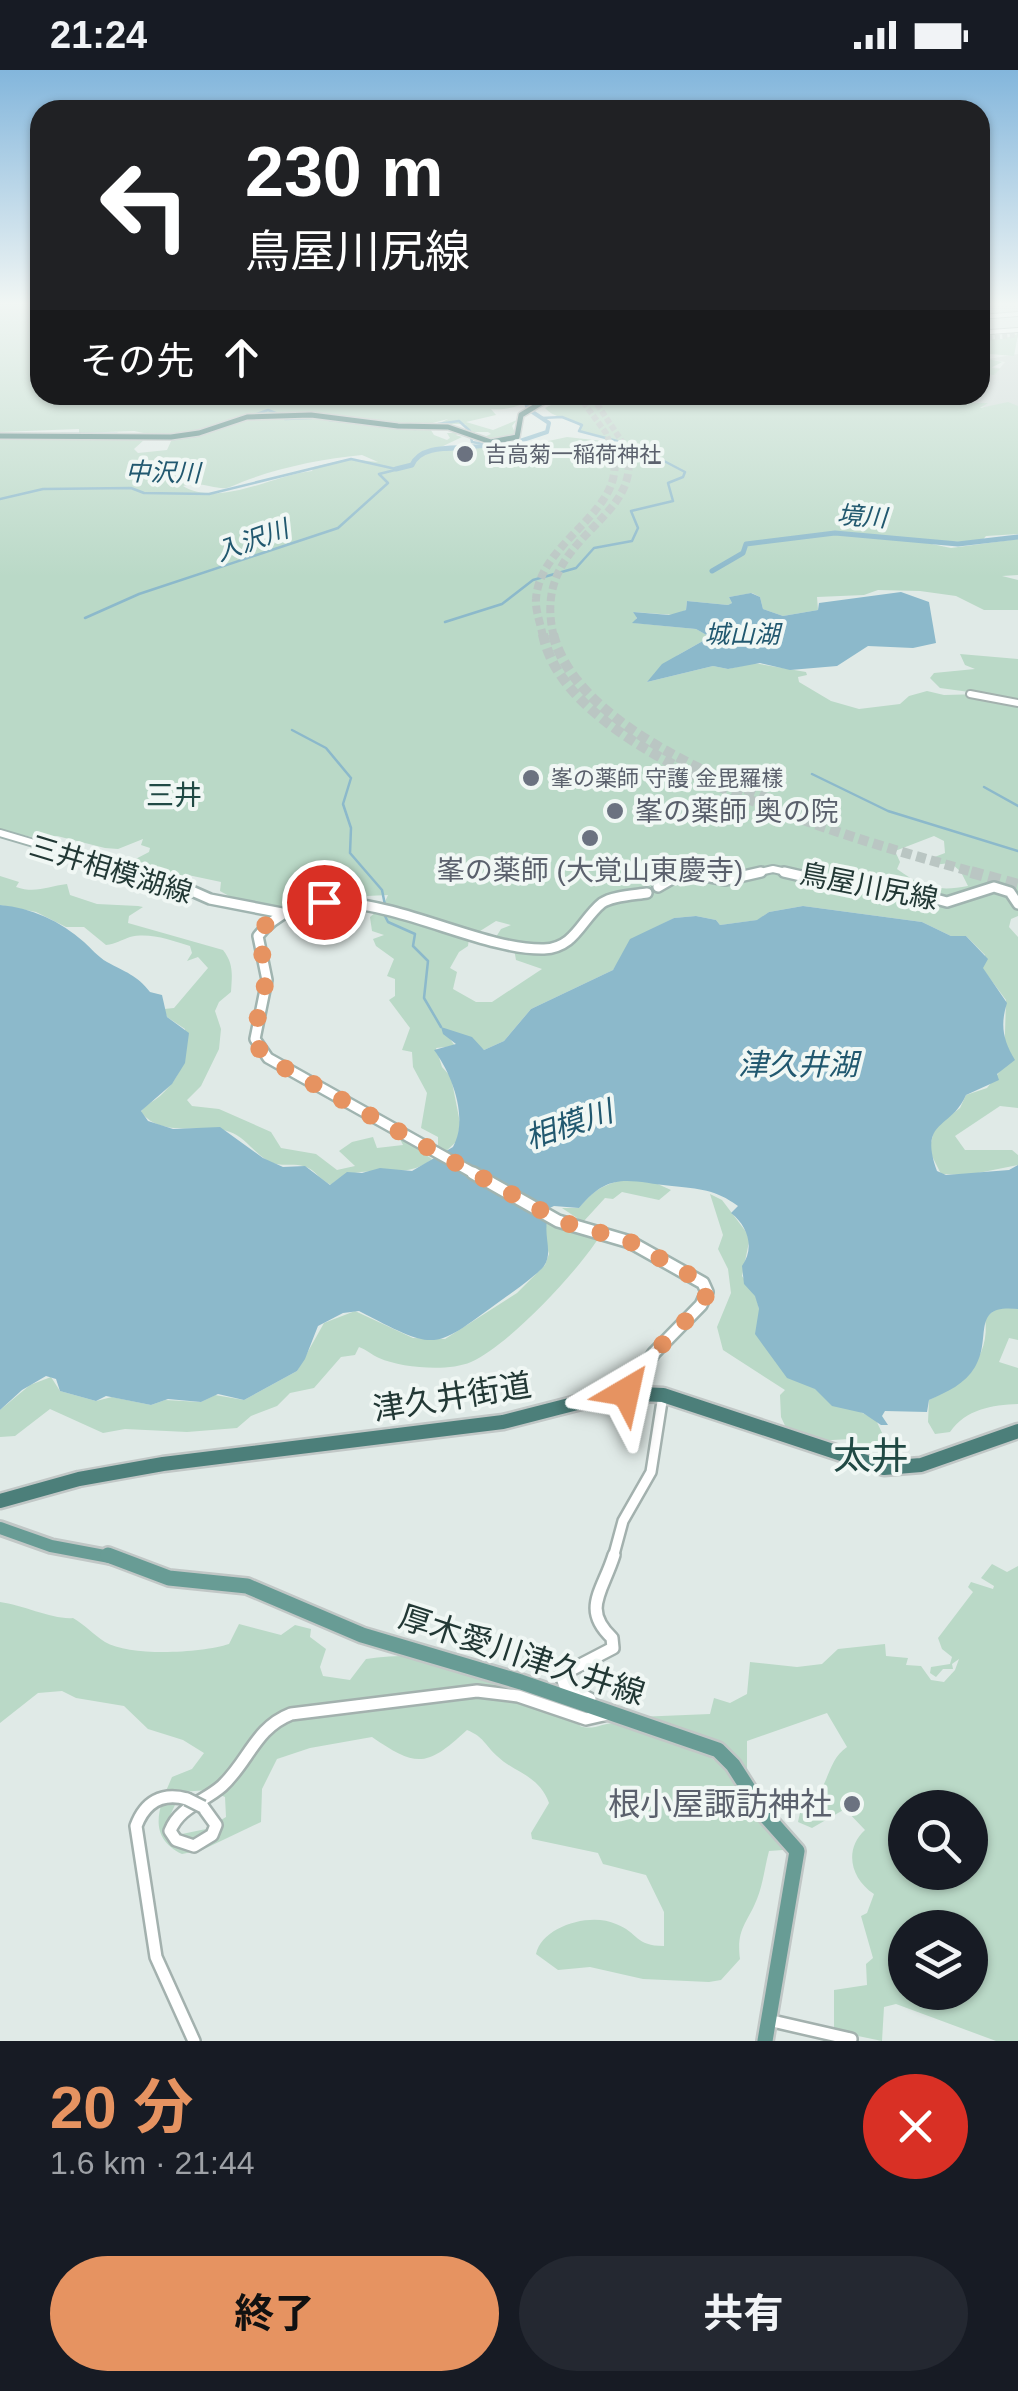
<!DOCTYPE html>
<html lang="ja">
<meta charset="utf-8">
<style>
:root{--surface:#171b24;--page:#242831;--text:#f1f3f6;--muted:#9ea1a6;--accent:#e69361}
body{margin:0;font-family:Helvetica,"Noto Sans JP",sans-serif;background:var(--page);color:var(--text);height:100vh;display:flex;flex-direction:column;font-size:38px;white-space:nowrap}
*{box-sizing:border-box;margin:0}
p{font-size:32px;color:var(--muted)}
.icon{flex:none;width:55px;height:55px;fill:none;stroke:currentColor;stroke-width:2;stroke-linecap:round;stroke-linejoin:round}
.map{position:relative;height:1971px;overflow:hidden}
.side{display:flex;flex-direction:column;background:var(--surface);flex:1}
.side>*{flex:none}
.top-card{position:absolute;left:30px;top:30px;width:960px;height:305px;border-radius:30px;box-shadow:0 2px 8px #0004;background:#202124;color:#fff;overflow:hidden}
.controls{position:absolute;left:888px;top:1720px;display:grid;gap:20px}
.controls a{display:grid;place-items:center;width:100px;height:100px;border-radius:50%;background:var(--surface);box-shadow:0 2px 8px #0004;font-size:50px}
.pin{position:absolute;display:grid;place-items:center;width:85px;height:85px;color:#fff;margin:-42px;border:5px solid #fff;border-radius:50%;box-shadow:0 2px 10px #0007}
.me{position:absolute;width:110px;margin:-55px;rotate:36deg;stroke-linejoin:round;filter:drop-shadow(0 0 8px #0008)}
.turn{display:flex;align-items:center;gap:35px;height:210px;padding:0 50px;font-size:45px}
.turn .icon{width:130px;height:130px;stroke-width:2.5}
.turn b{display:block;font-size:70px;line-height:85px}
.then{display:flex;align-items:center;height:95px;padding:0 50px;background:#0003;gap:20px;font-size:38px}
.round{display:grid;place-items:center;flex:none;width:105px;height:105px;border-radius:52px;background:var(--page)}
.head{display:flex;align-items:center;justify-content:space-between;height:170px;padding:0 50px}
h1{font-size:60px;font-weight:700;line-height:75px;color:var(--accent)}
.action{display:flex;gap:20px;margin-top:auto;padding:20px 50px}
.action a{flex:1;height:115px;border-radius:60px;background:var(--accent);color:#111;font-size:40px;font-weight:700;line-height:115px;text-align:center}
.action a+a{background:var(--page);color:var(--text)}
.status{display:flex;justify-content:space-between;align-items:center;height:70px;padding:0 50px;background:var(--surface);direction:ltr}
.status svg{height:28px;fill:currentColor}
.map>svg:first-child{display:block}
</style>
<div class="status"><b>21:24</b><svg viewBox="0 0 49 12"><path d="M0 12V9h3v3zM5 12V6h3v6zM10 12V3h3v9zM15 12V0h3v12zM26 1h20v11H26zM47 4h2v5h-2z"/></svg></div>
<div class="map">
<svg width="1018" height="1971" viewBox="0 0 1018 1971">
<rect width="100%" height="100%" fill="#e0eae7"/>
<!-- built -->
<polygon fill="#ced9d6" points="1018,284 1018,341 931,330 936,325 980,325 980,296 1000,298 1005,292 988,289"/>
<!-- green -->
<g fill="#bad9c7" fill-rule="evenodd">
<path d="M0 231H40V273L31 275 40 276V325H548C526 331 515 341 491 339L496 345 466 352 493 360 517 350 512 356 516 365 495 370 482 368 491 364 488 362H468L465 354H438L448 349 421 356H391L429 357 434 365 447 370 450 368 447 363H460L456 365 462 367 437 379 530 375 567 367 621 373 579 360 580 356C570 349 552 347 545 338L557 332 552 330 558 325H929L927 331 940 332 935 330 938 327 960 330 959 333H988L980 338 1008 332 1018 336V464L986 466 980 473 908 469 951 478 1018 469V505L1002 506 1018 510V540H984L956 526 920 521 878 520 864 525 817 527 818 540 783 546 763 539 760 527 752 523 729 527 732 533 728 535 687 531 686 540 674 545 633 542 637 547 634 553 696 559 710 567 678 585 647 612 713 596 728 599 754 593 806 602 807 605 798 607 799 612 831 631 859 639 900 634 909 626 927 621 944 625 984 624 940 618 930 608 934 603 975 599 965 595 960 584 1018 589V846L1011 849 1009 857 1018 867V1038L1000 1036 955 1066 965 1080H1012L1018 1085V1095L968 1105 941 1104 929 1080 935 1057 960 1038 966 1025 987 1018 1004 996 1006 930 982 898 985 885 966 866H951L922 852 803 836 769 842 758 850 720 855 716 850 696 846 674 848 637 867 613 900 531 939 504 971 484 980 474 972 448 966 455 976 436 978 442 997 451 1007 460 1053 457 1071 444 1083 438 1079V1067L421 1058 427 1023 413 997 412 982 402 980 410 958 389 930 395 926V909L387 906 394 889 376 876 373 869 384 865 372 861 370 847 383 836 388 825 367 826V832H339L337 826 327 827 322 834 276 838 227 830 229 826 220 821 221 812 188 805 177 812 128 793 149 782 150 778 141 775 143 769 118 779 105 778 57 766 41 769 0 760V370L145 369 134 379 138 383 167 380 172 369 134 361 79 363V359L0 362ZM362 385 378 392 348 389 314 397 312 401C273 405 219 438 183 416 202 410 219 422 230 417 268 400 318 389 362 385ZM934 766 944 771 945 783 932 788V795L951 793 961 802 968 816C938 822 921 817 897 799L900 792 895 781ZM496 851 511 855 501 859 496 867 514 879 516 890 542 899 492 932H476L453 919 457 902 450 898 459 882 468 876 469 868Z"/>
<polygon points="1018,264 1014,286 990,284 984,288 1002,292 991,298 1000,299 994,305 980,303 980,269 1003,269"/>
<path d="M0 806 19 812 16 817C36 824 48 816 67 814L70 825 97 834 138 836 143 837 129 846 128 853 223 880C234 894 232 905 231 922L219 932 215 941 221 959 219 979 201 1016 187 1030 192 1036 219 1039 271 1062 281 1078 316 1084 337 1100 355 1096 339 1081 352 1072 373 1067 377 1078 403 1075 399 1067 432 1089C403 1114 359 1088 331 1115 320 1110 314 1099 306 1097 293 1092 281 1098 268 1091 254 1083 245 1067 230 1062 200 1052 162 1069 141 1042 146 1034 153 1032 160 1026 184 1004 185 989 185 959L167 947 164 939 174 938 208 898 198 887 187 891 192 883 190 876C171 870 149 862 130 867 121 870 116 874 106 875L84 857H66L36 842 0 835Z"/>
<path d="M634 1108 651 1111 671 1120 659 1130 622 1122 613 1129 605 1128 583 1152 562 1138H579C594 1118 609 1112 634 1108Z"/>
<polygon points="710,1124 722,1130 750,1167 742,1206 756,1226 761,1248 816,1319 876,1350 883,1365 880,1372 858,1376 850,1369 816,1371 788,1362 781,1347 780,1325 785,1320 723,1280 717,1257 731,1223 728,1199 718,1179 723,1165"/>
<path d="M547 1152 598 1169C575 1204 509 1275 471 1292 448 1302 402 1298 379 1288 372 1285 367 1280 359 1277L355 1285 341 1287 314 1318 290 1323 277 1336 251 1346 237 1358 187 1362 125 1359 103 1363 50 1339 15 1366 0 1367V1340L30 1315 51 1307 60 1321 96 1331 112 1327 151 1335 165 1330 201 1332 215 1325 244 1330 297 1301 324 1253 355 1241 413 1268 445 1269 517 1223 545 1195 549 1184 544 1165Z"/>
<path d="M1000 1236 1018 1239V1270L1009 1268 999 1292 1018 1298V1334C992 1335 966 1339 950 1362L935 1364 928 1352 929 1330C962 1314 991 1288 985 1248Z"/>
<path d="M992 1494 1007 1502 1018 1496V1971H996L896 1934 884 1937 882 1971 834 1961V1920L867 1915 866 1894 873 1888 861 1846 867 1843 874 1824C850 1808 844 1779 865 1760L845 1739 812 1758 798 1752 801 1738C830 1727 824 1692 847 1677L827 1643 747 1671V1699L733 1685 637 1647 710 1644 714 1628 730 1633 747 1624 750 1592 797 1597 822 1594 838 1579 885 1574 886 1586 908 1588 906 1595 921 1596 931 1610 944 1612 955 1600 959 1589 952 1594 953 1599H943L936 1607 930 1603 931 1597 950 1594 952 1587 942 1579 938 1568 973 1522 968 1517 971 1512 993 1519 994 1516 981 1508ZM905 1738H970V1802H905ZM905 1858H970V1922H905Z"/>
<path d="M0 1532C23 1535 54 1550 73 1548 85 1555 94 1565 105 1572 130 1587 202 1583 229 1574L239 1554 281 1565 295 1555 311 1559 310 1567 326 1579 320 1597 323 1606 350 1610 366 1589C439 1579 518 1592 577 1638L580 1656C594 1661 603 1652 617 1653 629 1655 643 1660 655 1664 729 1685 744 1715 785 1776L783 1780 769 1781C765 1796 763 1814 757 1829 747 1854 736 1859 740 1889L721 1910 709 1912 643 1909 590 1897 558 1900 536 1884C542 1856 591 1842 616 1854 639 1863 635 1876 664 1876V1842L646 1805 603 1794 598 1783 532 1769 531 1763 549 1733C539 1705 516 1704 497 1686 484 1674 484 1667 467 1660 427 1697 417 1698 372 1667L310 1678 277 1689 262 1719 261 1752 202 1780 182 1784C146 1766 159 1737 172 1707L192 1699 204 1683 183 1670 148 1659 124 1636 76 1628 62 1621 38 1623 0 1653ZM208 1720 225 1727 226 1747 206 1759 182 1764 167 1752 181 1722Z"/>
</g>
<!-- water -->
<g fill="#8cb9cb">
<polygon points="901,522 929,532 936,573 913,578 868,576 837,596 790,600 760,593 728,599 713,596 647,612 662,594 710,567 696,559 632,553 637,548 633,542 669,545 686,540 687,531 728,535 732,533 729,527 751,523 760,527 763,539 783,546 818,540 819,533"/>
<path d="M0 835C32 838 60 851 84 872 91 878 98 887 107 892 125 902 137 905 150 922L162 925 167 947 189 963 185 993 172 1014 141 1041 148 1051 173 1059 220 1057 263 1088 283 1097 305 1096 330 1115 347 1102 362 1103 380 1098 412 1101 453 1077C469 1048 452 1004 434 980L456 974 443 964 441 957 472 967 484 980 504 971 531 939 613 900 630 869 674 848 696 846 716 850 720 855 757 850 769 842 803 836 922 852 951 866H966L988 889 983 898 1007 933C1000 955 1003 970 1015 990L997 1004 999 1010 966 1025C951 1060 918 1049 937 1101L946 1105 1009 1100 1018 1095V1239C969 1234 993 1267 975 1297 965 1314 947 1322 929 1330L927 1342 885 1341 882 1346 888 1355H881L863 1343 832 1336 815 1319 787 1308 755 1264 759 1239 755 1226 744 1214 742 1196C755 1178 748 1156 731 1143L738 1136C715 1119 699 1119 672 1116 630 1112 610 1100 579 1138L554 1136 539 1143 547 1152C544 1167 553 1183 544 1196 539 1203 512 1223 503 1229 432 1280 440 1283 359 1241L343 1243 318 1256 305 1289 297 1301 244 1330 218 1324 201 1332 168 1329 151 1335 106 1326 96 1331 60 1321 56 1309 46 1306 22 1320 0 1340Z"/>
</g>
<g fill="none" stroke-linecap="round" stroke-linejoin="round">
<!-- stream -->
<g stroke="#8cb9cb" stroke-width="2.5">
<polyline points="254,345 268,340 278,344"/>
<polyline points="285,349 312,348"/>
<polyline points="329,350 366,354"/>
<polyline points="438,354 459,351 470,361"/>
<polyline points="379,356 416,359"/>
<polyline points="21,364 48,368"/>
<polyline points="61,364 117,364"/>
<polyline points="471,367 472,372 496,376"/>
<polyline points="174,369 196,366"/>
<polyline points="0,429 43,419 131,418 144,423 209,424 351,389 396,399"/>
<polyline points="85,548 139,524 338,458 388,413 379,404 395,400"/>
<polyline points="445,552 502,534 533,510 576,498 594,478 632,471 638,458 631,441 673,431 668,413 683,407 685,402 664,391 640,387 617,371 579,361 582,355 562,347 542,348"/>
<polyline points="292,660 326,678 351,708 343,734 351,758 350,783 382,820 385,835"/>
<polyline points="812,704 888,741 1018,781"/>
<polyline points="984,717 1018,736"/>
<polyline points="383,842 388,852 415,864 413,876 428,891 424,928 441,957"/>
</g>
<!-- river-far1 -->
<polyline stroke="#8cb9cb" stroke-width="4" points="443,379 511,374 547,362 549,353 528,339 526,333 546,325"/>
<!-- river -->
<g stroke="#8cb9cb" stroke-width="5">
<path d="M396 399 412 395C421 374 454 379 474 377"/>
<polyline points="712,501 743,483 746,474 835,463 958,474 1018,467"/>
</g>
<!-- trunk-tunnel -->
<polyline stroke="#bac6c3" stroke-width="5" stroke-dasharray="5 2.5" stroke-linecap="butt" points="980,269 1018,265"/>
<!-- motorway-tunnel-far3 -->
<g stroke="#bac6c3" stroke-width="6" stroke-dasharray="6 2.5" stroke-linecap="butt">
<polyline points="578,325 606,363 612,379"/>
<polyline points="597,334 627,379"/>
</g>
<!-- motorway-tunnel-far2 -->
<g stroke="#bac6c3" stroke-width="8" stroke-dasharray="8 4" stroke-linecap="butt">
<path d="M543 567C541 555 535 540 536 529 540 467 634 440 611 377"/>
<path d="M554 567C528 464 648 454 626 377"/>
</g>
<!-- motorway-tunnel-far1 -->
<g stroke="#bac6c3" stroke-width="10" stroke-dasharray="10 5" stroke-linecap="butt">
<path d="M543 564C567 693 868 773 980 804"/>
<path d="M553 564C574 648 704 703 777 732"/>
</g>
<!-- motorway-tunnel -->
<polyline stroke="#bac6c3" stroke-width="12" stroke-dasharray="12 6" stroke-linecap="butt" points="971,802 1018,815"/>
<defs>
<g id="tertiary-far3">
<polyline points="980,247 1018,244"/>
<polyline points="980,257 990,262 1018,260"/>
</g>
<polyline id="tertiary-far2" points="970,624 1018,633"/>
<polyline id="tertiary-far1" points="613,1488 623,1451 651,1402 663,1325"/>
<g id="tertiary">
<path d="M590 1629 565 1616 561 1605 613 1578 612 1568C581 1539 603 1521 614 1485"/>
<path d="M187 1729C162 1722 145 1732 136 1756L156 1887 194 1971"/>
<path d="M203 1737 216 1755 212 1765 194 1776 176 1770 170 1761C179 1737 204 1732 222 1716 249 1691 255 1658 291 1644L477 1621 518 1626 586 1649 608 1644"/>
<polyline points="768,1950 851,1969"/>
</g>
<g id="secondary-far2">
<polyline points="0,763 71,784 101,800 136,804"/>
<polyline points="680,804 696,804"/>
<polyline points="751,804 773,799 795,804"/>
</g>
<g id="secondary-far1">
<polyline points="115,802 160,807 210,829 282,843"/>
<polyline points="784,802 823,811 866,810 947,832 994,817 1010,822 1018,834"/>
<polyline points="658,817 684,802 726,810 761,802"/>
<path d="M477 1105 268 988 255 969 267 910 258 866C323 782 460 881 544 879 575 878 581 850 602 833 612 826 634 825 647 823"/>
</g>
<polyline id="secondary" points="473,1103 558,1151 630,1172 703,1213 707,1222 701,1235 654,1283 627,1322"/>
<polyline id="primary-far1" points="0,1458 51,1476 115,1488"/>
<polyline id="primary" points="108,1485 169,1508 247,1516 362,1565 521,1612 718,1680 733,1695 765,1745 797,1781 765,1971"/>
<polyline id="trunk-far1" points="0,366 171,367 199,363 247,347 311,345 398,356 448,357 491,372 517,367 521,345 554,325"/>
<polyline id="trunk" points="0,1431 79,1409 163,1394 503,1352 616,1323 663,1325 884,1398 921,1395 1018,1361"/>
</defs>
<!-- tertiary-far3 casing -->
<use href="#tertiary-far3" stroke="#a3b1ae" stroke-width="6"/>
<!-- tertiary-far2 casing -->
<use href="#tertiary-far2" stroke="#a3b1ae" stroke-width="10"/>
<!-- tertiary-far1 casing -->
<use href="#tertiary-far1" stroke="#a3b1ae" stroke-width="14"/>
<!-- tertiary casing -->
<use href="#tertiary" stroke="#a3b1ae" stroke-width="16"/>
<!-- secondary-far2 casing -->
<use href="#secondary-far2" stroke="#a0b4b0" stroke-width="10"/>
<!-- secondary-far1 casing -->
<use href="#secondary-far1" stroke="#a0b4b0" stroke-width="14"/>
<!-- secondary casing -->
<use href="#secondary" stroke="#a0b4b0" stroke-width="16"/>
<!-- primary-far1 casing -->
<use href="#primary-far1" stroke="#c1c7c6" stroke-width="18"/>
<!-- primary casing -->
<use href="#primary" stroke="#c1c7c6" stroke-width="20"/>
<!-- trunk-far1 casing -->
<use href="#trunk-far1" stroke="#c1c7c6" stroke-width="8"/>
<!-- trunk casing -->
<use href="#trunk" stroke="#c1c7c6" stroke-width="19"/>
<!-- tertiary-far3 -->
<use href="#tertiary-far3" stroke="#fff" stroke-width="4"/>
<!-- tertiary-far2 -->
<use href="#tertiary-far2" stroke="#fff" stroke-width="6"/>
<!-- tertiary-far1 -->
<use href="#tertiary-far1" stroke="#fff" stroke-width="9"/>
<!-- tertiary -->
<use href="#tertiary" stroke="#fff" stroke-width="11"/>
<!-- secondary-far2 -->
<use href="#secondary-far2" stroke="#fff" stroke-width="6"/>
<!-- secondary-far1 -->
<use href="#secondary-far1" stroke="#fff" stroke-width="9"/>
<!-- secondary -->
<use href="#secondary" stroke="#fff" stroke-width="11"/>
<!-- primary-far1 -->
<use href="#primary-far1" stroke="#689c95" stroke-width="12"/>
<!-- primary -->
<use href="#primary" stroke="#689c95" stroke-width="15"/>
<!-- trunk-far1 -->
<use href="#trunk-far1" stroke="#4c7f7a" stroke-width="5"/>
<!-- trunk -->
<use href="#trunk" stroke="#4c7f7a" stroke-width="14"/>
<defs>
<polyline id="tertiary-bridge" points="187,1729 203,1737"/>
</defs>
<!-- tertiary-bridge casing -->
<use href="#tertiary-bridge" stroke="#a3b1ae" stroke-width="16" stroke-linecap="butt"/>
<!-- tertiary-bridge -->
<use href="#tertiary-bridge" stroke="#fff" stroke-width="11"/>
</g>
<!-- sky -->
<linearGradient id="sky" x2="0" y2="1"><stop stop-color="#83b6dc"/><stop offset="0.46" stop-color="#f1f6f4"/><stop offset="1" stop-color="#f1f6f4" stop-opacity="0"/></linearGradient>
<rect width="1018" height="507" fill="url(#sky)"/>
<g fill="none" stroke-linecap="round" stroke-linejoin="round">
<!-- route -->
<path stroke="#e69361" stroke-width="18" stroke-dasharray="0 32.4" d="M324 832C298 832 272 842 258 865L267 906 255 960 258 978 281 996 562 1152 627 1170 702 1212 707 1222 704 1232 651 1286 626 1322"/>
</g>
<!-- markers -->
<g fill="#6b7280" stroke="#f0f7f4" stroke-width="4">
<circle cx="465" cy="384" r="10"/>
<circle cx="531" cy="708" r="10"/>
<circle cx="615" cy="741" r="10"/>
<circle cx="590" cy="768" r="10"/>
<circle cx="852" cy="1734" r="10"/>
</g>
<g text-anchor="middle" stroke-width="8" stroke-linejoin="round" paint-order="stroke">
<!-- far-worship labels -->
<g font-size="22" fill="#5b616d" stroke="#f0f7f4" text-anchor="start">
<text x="485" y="392">吉高菊一稲荷神社</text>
<text x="551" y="716">峯の薬師 守護 金毘羅樣</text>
</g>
<!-- far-water labels -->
<g font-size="25" font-style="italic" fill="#21586f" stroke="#f0f7f4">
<text transform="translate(163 402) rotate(1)" y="9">中沢川</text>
<text transform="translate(862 446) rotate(4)" y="9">境川</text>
<text transform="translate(252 470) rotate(-20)" y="9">入沢川</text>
<text x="742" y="573">城山湖</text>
</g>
<!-- far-quarter labels -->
<g font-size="28" fill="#204944" stroke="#f0f7f4">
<text x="174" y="735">三井</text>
</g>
<!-- worship labels -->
<g font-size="28" fill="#5b616d" stroke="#f0f7f4" text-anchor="start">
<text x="635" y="751">峯の薬師 奥の院</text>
<text x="590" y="810" text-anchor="middle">峯の薬師 (大覚山東慶寺)</text>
</g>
<!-- street labels -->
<g font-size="28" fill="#223835" stroke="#f0f7f4">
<text transform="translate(111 799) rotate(17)" y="10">三井相模湖線</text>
<text transform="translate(869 816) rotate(11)" y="10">鳥屋川尻線</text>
</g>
<!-- water labels -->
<g font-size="30" font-style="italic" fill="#21586f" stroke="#f0f7f4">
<text x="798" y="1005">津久井湖</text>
<text transform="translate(569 1055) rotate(-19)" y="10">相模川</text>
</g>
<!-- near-street labels -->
<g font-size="32" fill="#223835" stroke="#f0f7f4">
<text transform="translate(452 1327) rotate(-9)" y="11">津久井街道</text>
<text transform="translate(522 1585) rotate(18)" y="11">厚木愛川津久井線</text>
</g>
<!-- near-worship labels -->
<g font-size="32" fill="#5b616d" stroke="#f0f7f4" text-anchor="end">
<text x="832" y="1745">根小屋諏訪神社</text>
</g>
<!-- near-quarter labels -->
<g font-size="38" fill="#204944" stroke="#f0f7f4">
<text x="871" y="1399">太井</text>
</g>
</g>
</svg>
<div class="controls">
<a><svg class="icon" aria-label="search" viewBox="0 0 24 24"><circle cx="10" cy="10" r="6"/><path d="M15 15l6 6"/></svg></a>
<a><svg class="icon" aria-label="layers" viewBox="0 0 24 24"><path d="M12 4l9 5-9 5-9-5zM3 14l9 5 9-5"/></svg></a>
</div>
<div class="pin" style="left:324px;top:832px;background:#d93025"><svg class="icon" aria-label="arrive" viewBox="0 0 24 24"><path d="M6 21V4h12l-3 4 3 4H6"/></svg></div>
<svg class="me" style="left:626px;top:1322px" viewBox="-20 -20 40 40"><path d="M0-17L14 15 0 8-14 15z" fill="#e69361" stroke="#fff" stroke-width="4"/></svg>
<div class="top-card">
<div class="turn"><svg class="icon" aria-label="left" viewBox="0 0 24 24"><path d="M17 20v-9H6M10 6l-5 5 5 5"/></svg><div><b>230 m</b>鳥屋川尻線</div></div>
<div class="then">その先<svg class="icon" aria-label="ahead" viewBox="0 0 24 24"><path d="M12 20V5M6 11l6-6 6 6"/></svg></div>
</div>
</div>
<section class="side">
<div class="head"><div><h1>20 分</h1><p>1.6 km · 21:44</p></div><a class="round" style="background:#d93025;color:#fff"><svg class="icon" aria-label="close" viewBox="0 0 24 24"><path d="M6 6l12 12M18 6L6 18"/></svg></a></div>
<div class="action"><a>終了</a><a>共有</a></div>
</section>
